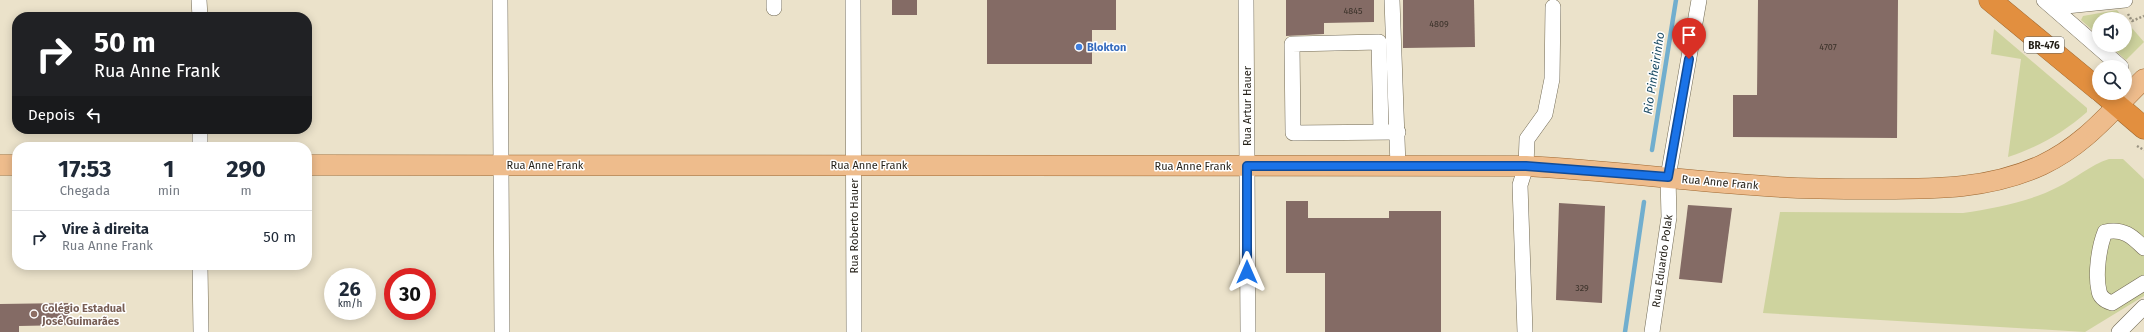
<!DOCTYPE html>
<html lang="pt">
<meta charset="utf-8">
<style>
:root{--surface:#fff;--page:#f6f6f7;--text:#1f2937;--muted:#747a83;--line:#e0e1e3}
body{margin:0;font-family:"Fira Sans",sans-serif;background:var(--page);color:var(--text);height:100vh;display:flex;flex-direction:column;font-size:15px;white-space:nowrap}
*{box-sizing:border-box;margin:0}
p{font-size:13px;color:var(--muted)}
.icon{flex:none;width:22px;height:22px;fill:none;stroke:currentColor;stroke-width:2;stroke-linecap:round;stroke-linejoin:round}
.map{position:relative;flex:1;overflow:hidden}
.panel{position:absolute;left:12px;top:142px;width:300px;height:128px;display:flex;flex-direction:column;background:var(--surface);border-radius:16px;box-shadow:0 2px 10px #0003}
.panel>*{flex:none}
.banner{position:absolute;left:12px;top:12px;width:300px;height:122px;border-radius:16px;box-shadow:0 2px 10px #0003;background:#202124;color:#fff;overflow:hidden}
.buttons{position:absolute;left:2092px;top:12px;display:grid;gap:8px}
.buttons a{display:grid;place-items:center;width:40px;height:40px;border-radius:50%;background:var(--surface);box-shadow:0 2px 10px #0003;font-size:20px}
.speed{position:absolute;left:324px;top:268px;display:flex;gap:8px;font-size:20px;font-weight:700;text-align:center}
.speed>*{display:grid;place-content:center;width:52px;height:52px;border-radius:50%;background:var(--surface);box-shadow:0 2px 10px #0003;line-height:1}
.speed small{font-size:10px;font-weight:400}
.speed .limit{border:6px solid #d22;background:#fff;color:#111}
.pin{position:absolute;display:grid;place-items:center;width:34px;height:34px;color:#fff;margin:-41px -17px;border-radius:50% 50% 50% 0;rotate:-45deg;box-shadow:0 0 4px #0007}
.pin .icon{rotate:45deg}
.me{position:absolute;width:44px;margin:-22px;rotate:0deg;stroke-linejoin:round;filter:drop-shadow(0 0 3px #0008)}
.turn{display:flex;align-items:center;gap:14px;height:84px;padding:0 16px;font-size:18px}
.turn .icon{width:52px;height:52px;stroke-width:2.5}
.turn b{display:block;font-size:28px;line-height:34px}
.then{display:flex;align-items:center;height:38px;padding:0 16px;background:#0003;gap:8px;font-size:15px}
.eta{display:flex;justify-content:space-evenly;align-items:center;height:68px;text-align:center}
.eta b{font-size:24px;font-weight:700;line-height:28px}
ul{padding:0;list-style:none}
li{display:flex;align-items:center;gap:12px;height:52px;padding:0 16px;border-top:1px solid var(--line)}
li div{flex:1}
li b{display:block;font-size:15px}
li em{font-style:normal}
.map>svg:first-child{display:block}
</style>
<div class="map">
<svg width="2144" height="332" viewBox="0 0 2144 332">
<rect width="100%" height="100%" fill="#ebe2ca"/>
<!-- green -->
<g fill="#ced39e">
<polygon points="2117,10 2124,19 2099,19 2099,36 2081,20 2083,16"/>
<polygon points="2125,20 2144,42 2126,60 2109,45 2125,45"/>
<path d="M1994 29 2087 108V112C2063 133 2038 147 2008 157L2021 59 1991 54Z"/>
<path d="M2109 159H2123L2144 179V296L2085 332 1763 313 1780 212 1963 213C1995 208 2029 202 2058 187 2075 179 2090 165 2109 159Z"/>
</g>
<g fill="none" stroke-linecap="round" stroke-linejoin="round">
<!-- stream -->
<g stroke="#71aece" stroke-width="4.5">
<polyline points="1652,150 1676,0"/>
<polyline points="1625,332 1644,202"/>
</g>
</g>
<!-- building -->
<g fill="#846b65">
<rect x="892" y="0" width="25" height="15"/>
<polygon points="987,0 1116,0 1116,30 1092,30 1092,64 987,64"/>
<polygon points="1286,0 1374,0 1374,22 1324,23 1324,34 1286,36"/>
<polygon points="1403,0 1474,0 1475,47 1403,48"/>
<polygon points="1758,0 1898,0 1897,138 1733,137 1733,95 1757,95"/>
<polygon points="1286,201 1308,201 1308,218 1389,218 1389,211 1441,211 1441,332 1325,332 1325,273 1286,273"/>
<polygon points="1559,203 1605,206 1602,303 1556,300"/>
<polygon points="1688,205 1732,208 1722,283 1679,279"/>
<polygon points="68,303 68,325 19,326 19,332 0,332 0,304"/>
</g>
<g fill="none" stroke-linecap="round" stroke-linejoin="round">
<defs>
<g id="minor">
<polyline points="199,0 200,17"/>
<polyline points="500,0 502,332"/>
<polyline points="774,0 774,8"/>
<polyline points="853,0 854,332"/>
<polyline points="1246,0 1248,332"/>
<polyline points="1392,0 1398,166"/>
<polyline points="2044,0 2121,67"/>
<polyline points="2047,1 2066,6 2125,0"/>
<polyline points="200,129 200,147"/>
<polyline points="1381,131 1379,42 1292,44 1293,133 1398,132"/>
<path d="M2144 248C2132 236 2123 228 2105 232 2099 247 2095 274 2099 291 2100 298 2106 301 2112 303L2144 283"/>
<polyline points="200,265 201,332"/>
<polyline points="1525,332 1520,185 1526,166 1527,139 1545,114 1552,79 1553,7"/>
<polyline points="1652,332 1669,217 1668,177 1699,0"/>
<polyline points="2119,332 2144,307"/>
</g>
<g id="major">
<polyline points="0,165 17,165"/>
<path d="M307 165 1526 166C1606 170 1685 181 1765 186 1801 189 1838 189 1874 189 1932 189 1988 190 2042 165 2086 144 2110 112 2144 79"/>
</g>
<g id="highway">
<polyline points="1990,0 2099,90"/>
<polyline points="2103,93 2144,128"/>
</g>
</defs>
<!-- minor casing -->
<use href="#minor" stroke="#726a55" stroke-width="16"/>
<!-- major casing -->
<use href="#major" stroke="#9f6831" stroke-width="21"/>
<!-- highway casing -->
<use href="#highway" stroke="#9f6831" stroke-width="23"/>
<!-- path -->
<g stroke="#999280" stroke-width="2.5" stroke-dasharray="2 2" stroke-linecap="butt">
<polyline points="2128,14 2132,21 2144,16"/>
<polyline points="2137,146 2144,150"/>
</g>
<!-- minor -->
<use href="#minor" stroke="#fff" stroke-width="15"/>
<!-- major -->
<use href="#major" stroke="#eebc8c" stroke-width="20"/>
<!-- highway -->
<use href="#highway" stroke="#e28f3f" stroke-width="22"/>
</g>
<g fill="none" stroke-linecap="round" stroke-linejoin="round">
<defs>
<polyline id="route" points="1247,272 1247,166 1526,166 1668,177 1689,59"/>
</defs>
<!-- route casing -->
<use href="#route" stroke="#114b97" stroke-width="10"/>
<!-- route -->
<use href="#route" stroke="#1a73e8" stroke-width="7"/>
</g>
<!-- markers -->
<circle fill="#3f7fe0" stroke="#fff" stroke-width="1.5" cx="1079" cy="47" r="4"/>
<circle fill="#8d6e63" stroke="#fff" stroke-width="1.5" cx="34" cy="314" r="4"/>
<g text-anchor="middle" stroke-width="3" stroke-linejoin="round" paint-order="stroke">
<!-- number labels -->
<g font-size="9" fill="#3b322a">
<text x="1353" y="14">4845</text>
<text x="1439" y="27">4809</text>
<text x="1828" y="50">4707</text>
<text x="1582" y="291">329</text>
</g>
<!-- shield labels -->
<rect fill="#fff" stroke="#65625d" stroke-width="1" x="2024" y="37" width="40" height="16" rx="3"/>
<g font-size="10" font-weight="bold" fill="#231f17">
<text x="2044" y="49">BR-476</text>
</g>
<!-- shop labels -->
<g font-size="11" font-weight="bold" fill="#366cbe" stroke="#fff" text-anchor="start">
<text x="1087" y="51">Blokton</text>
</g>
<!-- street labels -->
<g font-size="11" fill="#231f17" stroke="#fff">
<text transform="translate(1247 106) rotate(-90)" y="4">Rua Artur Hauer</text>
<text x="545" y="169">Rua Anne Frank</text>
<text x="869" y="169">Rua Anne Frank</text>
<text x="1193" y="170">Rua Anne Frank</text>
<text transform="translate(1720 182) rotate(5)" y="4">Rua Anne Frank</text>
<text transform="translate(854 226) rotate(-90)" y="4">Rua Roberto Hauer</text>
<text transform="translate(1662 261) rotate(-82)" y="4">Rua Eduardo Polak</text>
</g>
<!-- education labels -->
<g font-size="11" font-weight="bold" fill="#785e54" stroke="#fff" text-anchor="start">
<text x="42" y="312">Colégio Estadual<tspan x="42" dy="13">José Guimarães</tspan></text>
</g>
<!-- water labels -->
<g font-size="12" font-style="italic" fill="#1e4e66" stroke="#fff">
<text transform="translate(1654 73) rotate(-81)" y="4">Rio Pinheirinho</text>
</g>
</g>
</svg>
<div class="buttons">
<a><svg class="icon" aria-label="sound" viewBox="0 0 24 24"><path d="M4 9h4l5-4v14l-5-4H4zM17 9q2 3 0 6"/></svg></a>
<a><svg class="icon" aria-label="search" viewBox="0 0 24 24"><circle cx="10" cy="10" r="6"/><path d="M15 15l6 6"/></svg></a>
</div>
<div class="speed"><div>26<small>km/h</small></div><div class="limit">30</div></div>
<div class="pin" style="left:1689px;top:59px;background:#d93025"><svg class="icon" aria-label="arrive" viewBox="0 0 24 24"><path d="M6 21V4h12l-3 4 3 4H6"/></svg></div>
<svg class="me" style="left:1247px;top:272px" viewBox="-20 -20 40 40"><path d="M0-17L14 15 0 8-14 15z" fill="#1a73e8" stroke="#fff" stroke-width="4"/></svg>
<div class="banner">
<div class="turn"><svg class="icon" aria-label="right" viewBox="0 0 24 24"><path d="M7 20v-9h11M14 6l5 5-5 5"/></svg><div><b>50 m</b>Rua Anne Frank</div></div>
<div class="then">Depois<svg class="icon" aria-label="left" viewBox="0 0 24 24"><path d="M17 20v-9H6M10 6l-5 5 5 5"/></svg></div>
</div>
<section class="panel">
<div class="eta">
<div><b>17:53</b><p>Chegada</p></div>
<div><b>1</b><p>min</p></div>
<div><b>290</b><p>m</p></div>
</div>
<ul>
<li><svg class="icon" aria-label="right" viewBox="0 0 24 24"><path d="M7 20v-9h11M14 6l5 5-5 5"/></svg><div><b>Vire à direita</b><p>Rua Anne Frank</p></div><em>50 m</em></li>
</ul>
</section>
</div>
